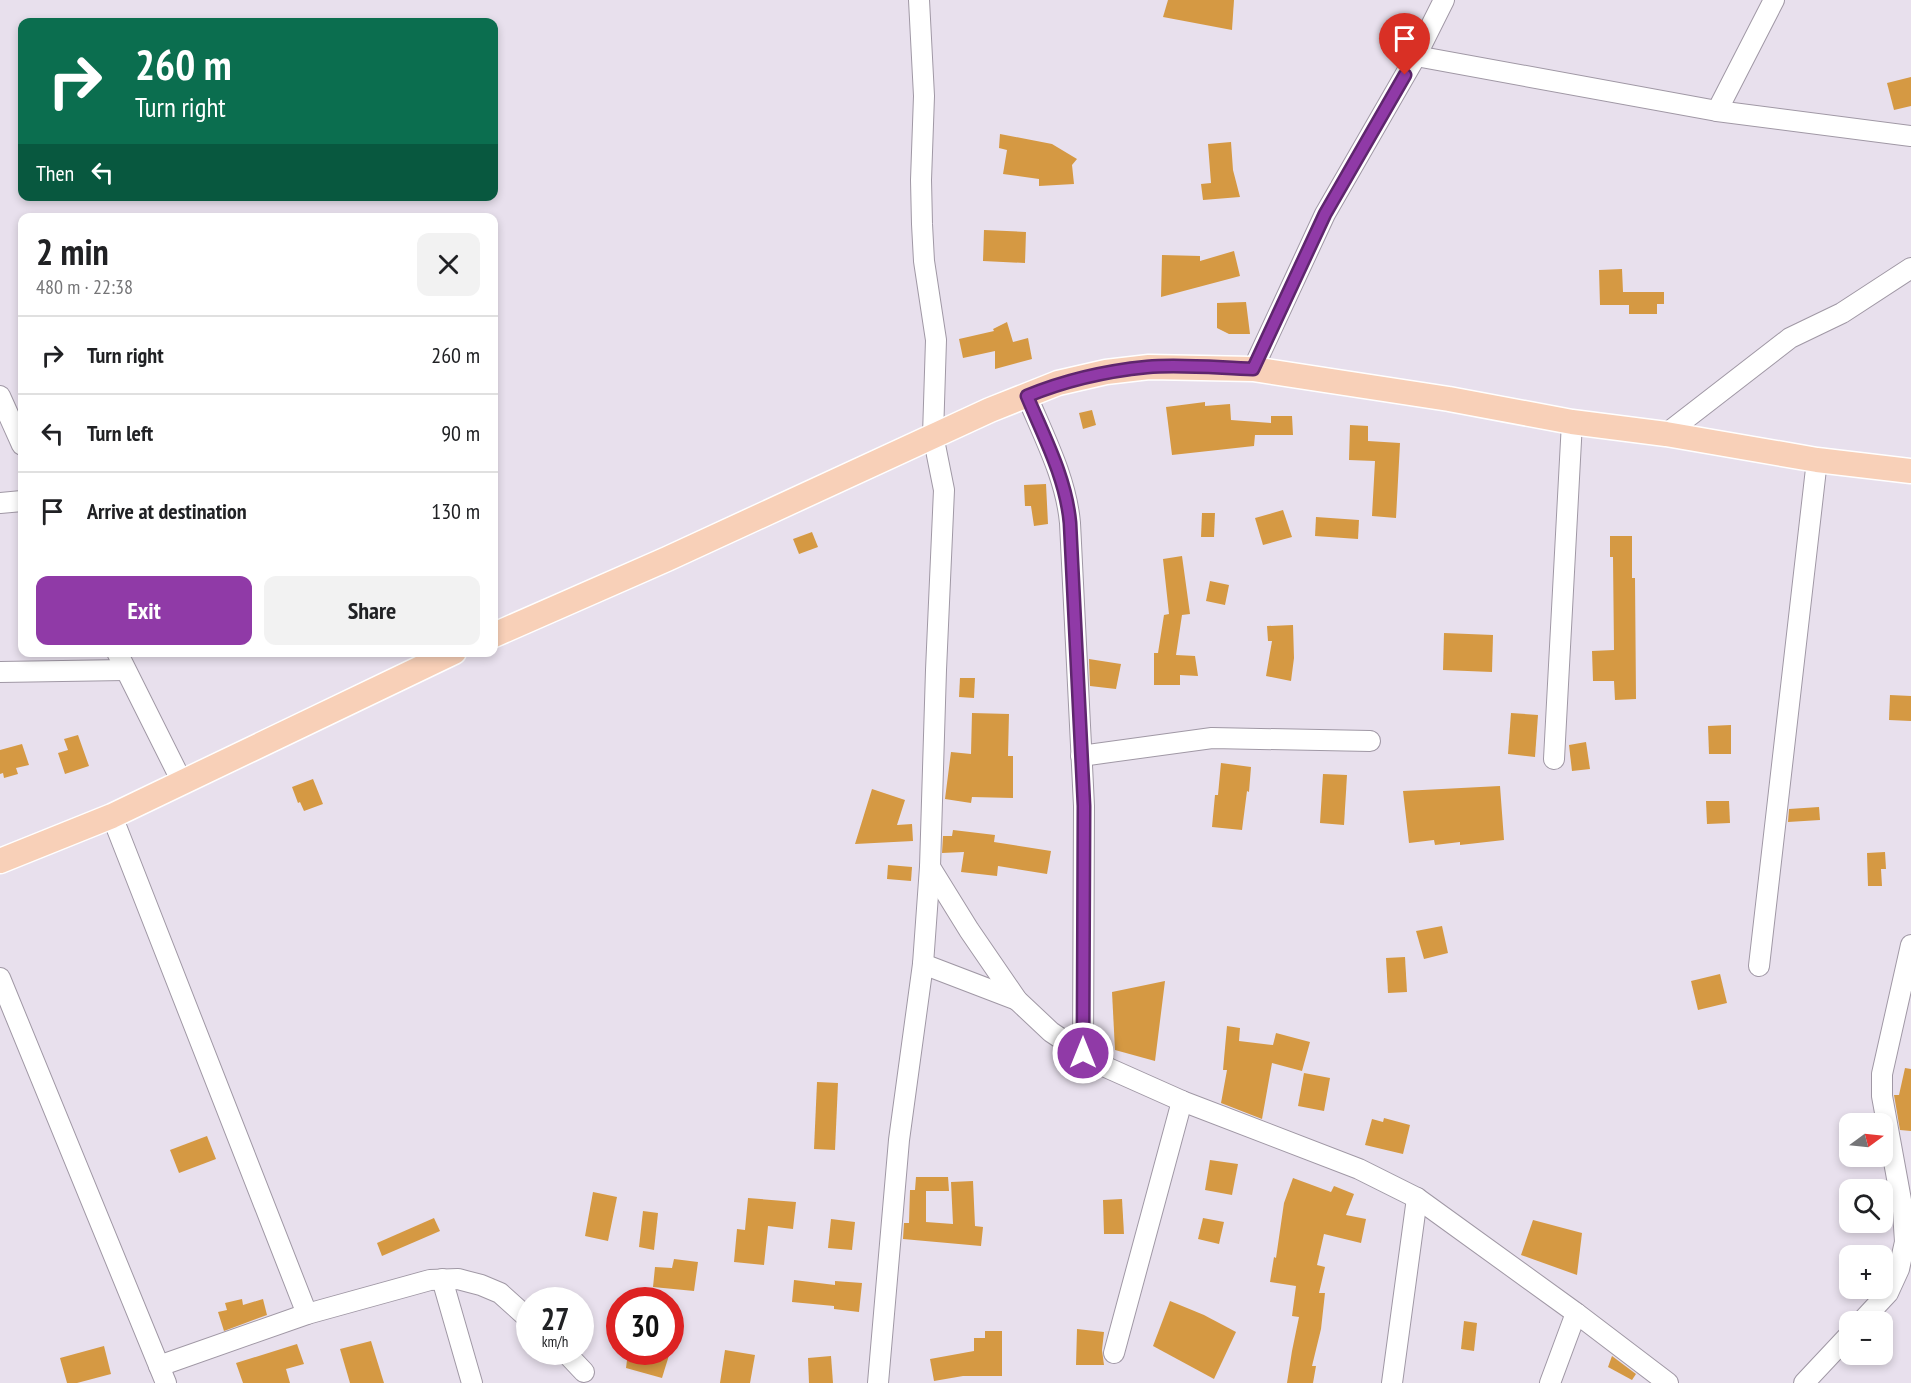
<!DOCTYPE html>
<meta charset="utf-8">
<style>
:root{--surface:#fff;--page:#f2f2f2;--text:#202124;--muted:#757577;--line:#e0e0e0;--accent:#903aa7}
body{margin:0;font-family:"PT Sans Narrow",sans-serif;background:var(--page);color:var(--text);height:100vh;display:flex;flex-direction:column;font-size:22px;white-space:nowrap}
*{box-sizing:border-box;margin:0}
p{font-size:20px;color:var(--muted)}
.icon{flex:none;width:33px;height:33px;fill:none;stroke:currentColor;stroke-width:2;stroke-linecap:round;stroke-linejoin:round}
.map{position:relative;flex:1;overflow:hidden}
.panel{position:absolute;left:18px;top:213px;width:480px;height:444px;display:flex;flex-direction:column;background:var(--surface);border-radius:12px;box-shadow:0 3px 9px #0003}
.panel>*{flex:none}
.banner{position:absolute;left:18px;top:18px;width:480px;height:183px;border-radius:12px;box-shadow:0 3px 9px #0003;background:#0b6e4f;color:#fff;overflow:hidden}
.needle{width:39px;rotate:75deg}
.buttons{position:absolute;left:1839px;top:1113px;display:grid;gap:12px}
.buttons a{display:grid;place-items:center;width:54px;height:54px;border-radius:12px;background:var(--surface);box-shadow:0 3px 9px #0003;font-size:30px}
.speed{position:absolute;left:516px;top:1287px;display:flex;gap:12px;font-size:30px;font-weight:700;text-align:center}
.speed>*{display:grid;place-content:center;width:78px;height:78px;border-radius:50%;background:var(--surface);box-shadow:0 3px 9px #0003;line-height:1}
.speed small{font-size:15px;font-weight:400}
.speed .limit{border:9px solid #d22;background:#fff;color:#111}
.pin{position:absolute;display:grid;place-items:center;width:51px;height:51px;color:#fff;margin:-62px -26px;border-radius:50% 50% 50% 0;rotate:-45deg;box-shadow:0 0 6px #0007}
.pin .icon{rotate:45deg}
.me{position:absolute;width:66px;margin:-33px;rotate:0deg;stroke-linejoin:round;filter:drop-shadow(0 0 4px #0008)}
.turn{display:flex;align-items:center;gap:21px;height:126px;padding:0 18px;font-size:27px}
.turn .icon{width:78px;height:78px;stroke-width:2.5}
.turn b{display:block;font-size:42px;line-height:51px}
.then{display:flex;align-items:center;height:57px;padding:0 18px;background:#0003;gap:12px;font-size:22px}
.round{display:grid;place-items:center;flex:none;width:63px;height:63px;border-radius:12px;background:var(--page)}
.headline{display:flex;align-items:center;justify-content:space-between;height:102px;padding:0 18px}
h1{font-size:36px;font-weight:600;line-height:45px}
.cta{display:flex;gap:12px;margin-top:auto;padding:12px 18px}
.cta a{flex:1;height:69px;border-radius:12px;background:var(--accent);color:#fff;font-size:24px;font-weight:600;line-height:69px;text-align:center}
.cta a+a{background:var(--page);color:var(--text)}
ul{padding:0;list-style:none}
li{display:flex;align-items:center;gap:18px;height:78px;padding:0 18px;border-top:2px solid var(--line)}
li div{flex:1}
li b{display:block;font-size:22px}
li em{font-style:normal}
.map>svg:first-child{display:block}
</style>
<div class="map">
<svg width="1911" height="1383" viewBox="0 0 1911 1383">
<rect width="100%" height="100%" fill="#e8e0ed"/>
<!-- building -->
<g fill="#d59943">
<polygon points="1168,0 1234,0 1232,30 1163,17"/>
<polygon points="1911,77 1911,106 1894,110 1887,83"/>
<polygon points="1000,134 1052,144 1077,159 1072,165 1074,184 1039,186 1039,179 1003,174 1007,150 999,148"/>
<polygon points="1231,142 1233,170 1240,197 1203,200 1201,184 1211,183 1208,144"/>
<polygon points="984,230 1026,232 1025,263 983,261"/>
<polygon points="1234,251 1240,276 1161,297 1162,255 1200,256 1200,261"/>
<polygon points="1622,269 1623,292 1664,292 1664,304 1657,304 1657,314 1629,314 1629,305 1600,305 1599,270"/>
<polygon points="1246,302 1250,334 1229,334 1217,328 1217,303"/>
<polygon points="1007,322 1013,342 1028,338 1032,359 995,369 995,351 963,358 959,339 994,331 993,329"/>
<polygon points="1205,402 1205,406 1230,404 1231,420 1271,423 1271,416 1292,416 1293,435 1255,435 1254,446 1172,455 1166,407"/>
<polygon points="1092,410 1096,425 1083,429 1079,413"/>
<polygon points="1350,425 1368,426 1368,441 1400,443 1396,518 1372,516 1375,461 1349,460"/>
<polygon points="1046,484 1048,524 1034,526 1031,506 1025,506 1024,485"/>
<polygon points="1283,510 1292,537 1263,545 1255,518"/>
<polygon points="1202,513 1215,513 1214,537 1201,537"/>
<polygon points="1316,517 1359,520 1358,539 1315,536"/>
<polygon points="812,532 818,547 799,554 793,539"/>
<polygon points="1610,536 1632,536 1632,578 1635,578 1636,699 1615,700 1614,681 1593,681 1592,651 1614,650 1613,557 1610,557"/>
<polygon points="1182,556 1190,614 1182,615 1176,655 1195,656 1198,676 1180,675 1180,685 1154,685 1154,653 1158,653 1164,615 1169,614 1163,559"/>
<polygon points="1210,581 1229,585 1225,605 1206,601"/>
<polygon points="1293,625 1294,658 1291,681 1266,676 1272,641 1268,641 1267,626"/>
<polygon points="1444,633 1493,635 1492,672 1443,670"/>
<polygon points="1089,659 1121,664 1116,689 1090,686"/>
<polygon points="960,678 975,678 974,698 959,697"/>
<polygon points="1890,695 1911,696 1911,721 1889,720"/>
<polygon points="972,713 1009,714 1008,756 1013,756 1013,798 972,797 971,803 945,799 951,752 971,754"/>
<polygon points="1511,713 1538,715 1535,757 1508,754"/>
<polygon points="1731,725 1731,754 1709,754 1708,726"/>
<polygon points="78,735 89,766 65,774 58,753 68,750 64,739"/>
<polygon points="1586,742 1590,769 1572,771 1569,745"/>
<polygon points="22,744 29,765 16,768 18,774 4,778 3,773 0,774 0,750"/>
<polygon points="1221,763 1251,767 1249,792 1247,791 1242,830 1212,827 1215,795 1218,795"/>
<polygon points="1323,774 1347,775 1344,825 1320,823"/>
<polygon points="313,779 323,804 304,811 300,802 298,803 292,787"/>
<polygon points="1500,786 1504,840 1460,845 1460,842 1435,845 1434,840 1409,843 1403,791"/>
<polygon points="872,789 905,800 897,825 912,824 913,841 855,844"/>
<polygon points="1706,801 1729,801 1730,823 1707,824"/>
<polygon points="1819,807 1820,820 1788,822 1789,809"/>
<polygon points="953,830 995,835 994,842 1051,851 1047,874 998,866 997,876 961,872 964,852 942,853 943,836 952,836"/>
<polygon points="1885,852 1886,869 1881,869 1882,886 1868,886 1867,853"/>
<polygon points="888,865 912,867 911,881 887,879"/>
<polygon points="1442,926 1448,953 1424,959 1416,931"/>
<polygon points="1405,957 1407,992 1388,993 1386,958"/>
<polygon points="1720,974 1727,1003 1698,1010 1691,981"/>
<polygon points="1165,981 1155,1061 1115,1050 1112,992"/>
<polygon points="1227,1026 1240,1028 1239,1041 1273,1045 1276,1033 1310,1042 1302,1071 1272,1063 1262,1119 1221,1103 1227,1070 1223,1070"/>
<polygon points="1905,1068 1911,1069 1911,1131 1900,1130 1894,1095 1899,1095"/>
<polygon points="1304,1073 1330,1078 1324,1111 1298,1106"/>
<polygon points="817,1082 838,1083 835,1150 814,1149"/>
<polygon points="1384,1118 1410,1125 1403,1154 1365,1145 1372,1119 1383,1122"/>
<polygon points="207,1136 216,1159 179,1173 170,1150"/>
<polygon points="1210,1160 1238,1164 1232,1195 1205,1190"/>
<polygon points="916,1177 948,1177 949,1191 926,1191 926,1222 953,1224 951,1182 973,1181 975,1226 983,1227 981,1246 903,1239 904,1223 909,1223 910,1190 915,1190"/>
<polygon points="1293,1178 1331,1192 1334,1186 1354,1194 1346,1215 1366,1219 1361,1243 1324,1234 1317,1265 1325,1267 1319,1293 1325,1293 1321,1329 1312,1366 1316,1366 1313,1383 1287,1383 1292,1351 1299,1317 1292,1316 1296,1286 1270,1282 1274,1257 1276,1258 1284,1203"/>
<polygon points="593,1192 617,1197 608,1241 585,1236"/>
<polygon points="748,1198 796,1202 793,1229 768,1226 764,1265 734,1262 737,1229 745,1230"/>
<polygon points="1122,1199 1124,1234 1104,1234 1103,1200"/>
<polygon points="643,1211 658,1213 654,1250 639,1247"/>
<polygon points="434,1218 440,1231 382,1256 377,1243"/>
<polygon points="1203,1218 1224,1222 1219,1244 1198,1239"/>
<polygon points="831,1219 855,1222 852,1250 828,1248"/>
<polygon points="1533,1220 1582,1233 1577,1275 1521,1255"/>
<polygon points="674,1259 698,1262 694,1291 653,1287 655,1267 672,1268"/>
<polygon points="794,1280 835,1285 835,1281 862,1283 859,1312 834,1309 834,1306 792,1302"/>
<polygon points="242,1299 243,1305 263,1299 267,1315 224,1331 218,1312 227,1310 225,1303"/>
<polygon points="1170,1301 1204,1315 1236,1332 1214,1379 1153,1346"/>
<polygon points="1464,1321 1477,1323 1474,1351 1461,1349"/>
<polygon points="1077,1329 1104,1332 1102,1350 1104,1365 1076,1365"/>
<polygon points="985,1331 1002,1331 1002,1376 963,1376 934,1381 930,1359 974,1351 974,1338 985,1338"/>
<polygon points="371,1341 384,1383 350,1383 340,1349"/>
<polygon points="297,1344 304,1364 286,1369 290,1383 243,1383 236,1363"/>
<polygon points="104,1346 111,1374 77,1383 67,1383 60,1358"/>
<polygon points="725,1350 755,1355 750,1383 720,1383"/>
<polygon points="628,1352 670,1352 662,1378 626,1368"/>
<polygon points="831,1356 833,1383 809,1383 808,1358"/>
<polygon points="1612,1356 1636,1374 1632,1380 1608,1367"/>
</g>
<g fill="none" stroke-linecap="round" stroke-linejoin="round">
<defs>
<g id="minor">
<polyline points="1416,56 1717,111 1911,136"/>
<polyline points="1717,111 1774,0"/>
<polyline points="1253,369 1325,214 1416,56 1444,0"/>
<polyline points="0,396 22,445"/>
<path d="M1027 396C1044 437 1066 478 1070 523L1084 806 1083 1053"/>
<polyline points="1666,434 1790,338 1842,313 1911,268"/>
<polyline points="0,503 22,501"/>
<polyline points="117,652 182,782"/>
<polyline points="0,672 125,670"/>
<polyline points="1081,756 1212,738 1370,741"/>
<polyline points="1554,759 1572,422"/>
<polyline points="112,816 307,1314"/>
<polyline points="930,867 969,930 1017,1000 1051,1032 1099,1064 1182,1101 1359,1169 1417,1198 1576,1313 1668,1383"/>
<polyline points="923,964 1017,1000"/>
<polyline points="1759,966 1817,460"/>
<polyline points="0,978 166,1383"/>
<polyline points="442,1279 472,1383"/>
<polyline points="1861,1322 1888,1293 1899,1269 1905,1242 1903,1211 1882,1096 1882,1074 1911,945"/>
<polyline points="565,1352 584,1372"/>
<polyline points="1114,1353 1182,1101"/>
<polyline points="159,1366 307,1314 430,1280 458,1279 481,1285 500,1293 530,1320"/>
<polyline points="878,1383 899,1140 923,964 930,867 936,670 944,490 933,435 936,340 924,261 922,224 921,180 924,96 919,0"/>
<polyline points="1392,1383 1417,1198"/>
<polyline points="1550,1383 1576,1313"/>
<polyline points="1804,1383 1850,1334"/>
</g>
<g id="major">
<polyline points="494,635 667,559 990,410 1058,383 1106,372 1149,367 1253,369 1449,399 1572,422 1666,434 1817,460 1911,471"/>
<polyline points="0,861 112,816 454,652"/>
</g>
</defs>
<!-- minor casing -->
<use href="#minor" stroke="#a098a5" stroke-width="22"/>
<!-- major casing -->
<use href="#major" stroke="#fff" stroke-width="27"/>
<!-- minor -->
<use href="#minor" stroke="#fff" stroke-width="20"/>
<!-- major -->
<use href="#major" stroke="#f8d0b8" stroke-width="24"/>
</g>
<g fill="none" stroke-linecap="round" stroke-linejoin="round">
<defs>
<path id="route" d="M1083 1053 1084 806 1070 523C1066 478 1044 437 1027 396 1066 380 1106 371 1147 367 1181 364 1219 368 1253 369L1325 214 1405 75"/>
</defs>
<!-- route casing -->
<use href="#route" stroke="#5e266d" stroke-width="15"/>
<!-- route -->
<use href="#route" stroke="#903aa7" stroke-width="10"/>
</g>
</svg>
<div class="buttons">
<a><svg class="needle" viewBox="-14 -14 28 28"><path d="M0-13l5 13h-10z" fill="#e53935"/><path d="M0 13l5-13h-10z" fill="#757577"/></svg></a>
<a><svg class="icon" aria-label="search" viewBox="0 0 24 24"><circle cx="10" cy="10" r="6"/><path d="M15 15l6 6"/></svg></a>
<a>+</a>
<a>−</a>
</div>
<div class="speed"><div>27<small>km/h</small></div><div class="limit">30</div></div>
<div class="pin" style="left:1405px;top:75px;background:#d93025"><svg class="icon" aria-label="arrive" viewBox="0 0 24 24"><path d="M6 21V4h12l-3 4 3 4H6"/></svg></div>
<svg class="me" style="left:1083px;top:1053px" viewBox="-20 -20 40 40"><circle r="17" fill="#903aa7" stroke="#fff" stroke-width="3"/><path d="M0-11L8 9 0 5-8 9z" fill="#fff"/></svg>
<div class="banner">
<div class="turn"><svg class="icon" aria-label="right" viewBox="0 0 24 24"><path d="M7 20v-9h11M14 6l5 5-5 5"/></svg><div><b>260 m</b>Turn right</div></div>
<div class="then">Then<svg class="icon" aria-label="left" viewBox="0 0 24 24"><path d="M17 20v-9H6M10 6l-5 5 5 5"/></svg></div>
</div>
<section class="panel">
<div class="headline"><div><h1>2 min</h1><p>480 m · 22:38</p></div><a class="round"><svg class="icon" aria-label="close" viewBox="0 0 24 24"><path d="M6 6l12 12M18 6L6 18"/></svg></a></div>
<ul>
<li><svg class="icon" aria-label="right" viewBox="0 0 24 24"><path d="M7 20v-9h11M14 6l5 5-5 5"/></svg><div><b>Turn right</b></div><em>260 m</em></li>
<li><svg class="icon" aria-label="left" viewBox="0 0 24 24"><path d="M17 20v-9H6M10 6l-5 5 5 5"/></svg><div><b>Turn left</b></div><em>90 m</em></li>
<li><svg class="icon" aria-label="arrive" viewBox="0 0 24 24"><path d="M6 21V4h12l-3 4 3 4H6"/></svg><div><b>Arrive at destination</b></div><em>130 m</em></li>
</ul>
<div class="cta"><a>Exit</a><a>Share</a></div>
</section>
</div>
